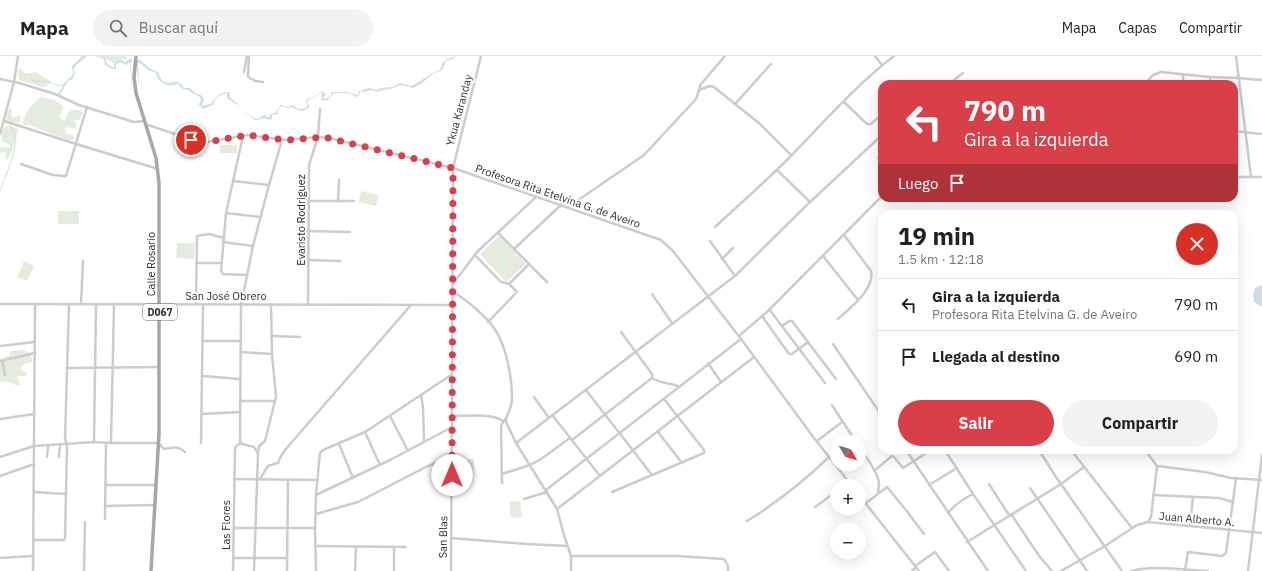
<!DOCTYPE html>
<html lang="es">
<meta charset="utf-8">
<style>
:root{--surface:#fff;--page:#f2f2f2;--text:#202124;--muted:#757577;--line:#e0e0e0;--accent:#d93f49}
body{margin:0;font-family:"IBM Plex Sans",sans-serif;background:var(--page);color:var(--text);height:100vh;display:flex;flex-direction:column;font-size:15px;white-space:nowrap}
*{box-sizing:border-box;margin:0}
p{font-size:13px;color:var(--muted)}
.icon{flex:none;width:22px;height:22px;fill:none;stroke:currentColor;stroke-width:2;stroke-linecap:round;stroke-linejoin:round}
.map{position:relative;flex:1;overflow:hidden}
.sheet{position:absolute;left:878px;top:154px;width:360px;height:244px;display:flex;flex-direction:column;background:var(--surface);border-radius:12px;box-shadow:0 4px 16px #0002}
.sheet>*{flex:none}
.guide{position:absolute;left:878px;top:24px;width:360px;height:122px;border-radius:12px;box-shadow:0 4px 16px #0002;background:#d93f49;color:#fff;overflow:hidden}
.needle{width:26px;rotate:128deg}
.buttons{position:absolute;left:830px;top:379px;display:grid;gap:8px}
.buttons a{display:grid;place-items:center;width:36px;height:36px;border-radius:50%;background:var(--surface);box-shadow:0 4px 16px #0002;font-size:20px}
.pin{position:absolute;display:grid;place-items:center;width:34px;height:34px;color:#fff;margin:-17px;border:2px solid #fff;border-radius:50%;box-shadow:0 1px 4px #0007}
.me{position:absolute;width:44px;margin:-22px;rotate:0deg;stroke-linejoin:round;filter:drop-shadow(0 0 3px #0008)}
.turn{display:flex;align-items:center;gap:14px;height:84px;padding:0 20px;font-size:18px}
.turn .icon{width:52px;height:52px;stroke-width:2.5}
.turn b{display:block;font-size:28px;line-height:34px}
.then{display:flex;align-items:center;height:38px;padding:0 20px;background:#0003;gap:8px;font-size:15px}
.round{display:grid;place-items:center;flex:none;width:42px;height:42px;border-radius:21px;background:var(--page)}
.summary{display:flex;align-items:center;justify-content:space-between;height:68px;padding:0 20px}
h1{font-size:24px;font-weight:700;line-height:30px}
.button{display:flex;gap:8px;margin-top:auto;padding:8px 20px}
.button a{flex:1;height:46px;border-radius:24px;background:var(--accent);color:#fff;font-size:16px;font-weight:700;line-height:46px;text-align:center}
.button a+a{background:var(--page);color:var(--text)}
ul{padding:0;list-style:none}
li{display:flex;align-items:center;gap:12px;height:52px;padding:0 20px;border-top:1px solid var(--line)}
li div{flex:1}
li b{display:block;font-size:15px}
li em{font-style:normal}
header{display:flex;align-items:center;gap:24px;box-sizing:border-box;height:56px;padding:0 20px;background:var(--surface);border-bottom:1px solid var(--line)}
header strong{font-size:19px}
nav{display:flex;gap:22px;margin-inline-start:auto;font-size:14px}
.search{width:280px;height:36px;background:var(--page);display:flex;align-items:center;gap:10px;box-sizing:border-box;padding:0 14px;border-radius:22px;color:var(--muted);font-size:15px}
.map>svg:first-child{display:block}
</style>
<header>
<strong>Mapa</strong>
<div class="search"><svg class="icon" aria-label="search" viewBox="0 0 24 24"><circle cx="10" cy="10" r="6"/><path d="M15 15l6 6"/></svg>Buscar aquí</div>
<nav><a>Mapa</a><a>Capas</a><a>Compartir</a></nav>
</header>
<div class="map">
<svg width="1262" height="515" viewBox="0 0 1262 515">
<rect width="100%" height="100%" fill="#fff"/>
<!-- green -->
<g fill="#e5ebde">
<polygon points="99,0 127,0 127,3 121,3 124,6 116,8"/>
<path d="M20 12 26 18 36 16 43 21 51 25C44 34 41 31 32 28 27 26 23 26 19 24L18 15Z"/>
<path d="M41 41 54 44 62 49 63 53 60 60 62 64 64 65C68 62 66 57 71 54H80L83 57 80 63 78 64H74L77 69 75 73 67 71 65 72 66 78 68 77 71 79H73L74 83 70 85 29 69H23C24 56 31 50 41 41Z"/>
<polygon points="10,52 12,53 11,60 13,61 19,60 21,58 20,65 18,67 7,65 6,57"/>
<path d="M6 70H10L18 73V75L11 97 7 104 5 102 6 98 4 96 0 97V91L10 92 11 90C8 86 6 88 2 85 0 81 2 73 6 70Z"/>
<rect x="220" y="89" width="17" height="8"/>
<polygon points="361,135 378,139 376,150 359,146"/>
<rect x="58" y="155" width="21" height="13"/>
<polygon points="499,180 526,208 506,226 480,198"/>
<polygon points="177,187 195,187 194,203 176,202"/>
<polygon points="24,205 34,210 27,225 17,221"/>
<path d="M18 294 27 295 32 302V306L24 308 20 312 23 316H27L25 320H17L20 329C13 330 8 324 0 326V305L3 304 9 299 10 295Z"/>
<polygon points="460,403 474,403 473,425 460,425"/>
<polygon points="520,445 522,461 511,462 509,446"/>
</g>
<!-- water -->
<g fill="#ccdeea">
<path d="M82 0H87L76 9 73 14 75 16 73 23 68 25 66 28 60 39 58 38 63 30H60L47 26H35L29 23 21 22 17 20 22 22 31 23 36 25H48L59 29H63C67 22 70 24 73 18L72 10Z"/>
<polygon points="94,0 105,1 107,8 114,12 114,8 116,6 120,4 125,6 129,3 132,3 132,6 131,6 132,37 140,64 132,37 130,6 126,9 120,6 116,8 116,13 112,13 105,9 104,3"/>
<path d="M455 0H456L453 3 446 5 443 13 439 16 434 17 422 27 413 32 401 29 391 33 382 34 379 36 371 34 364 36 361 35 359 39 357 41 348 37H334L327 45 321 44 322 42 321 39 323 37 322 36 314 42 309 43 307 46 310 50C304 57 298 55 292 51L286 52 282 50 278 54V58L272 59V62L271 64 264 62 257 64H255L245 57 238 49 231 45 227 42V37L221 39 216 42 213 49 203 53 199 49 201 44 199 40 192 37 189 34 182 33 178 28C168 31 158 28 156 17L148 14 140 7H138L139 32 136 8 137 4H140L149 12 158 16C164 35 174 23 180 27 182 28 183 31 184 32H190L196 38H199L202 40 204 45 202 48V50L211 48C215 41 220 36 228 36L230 37 229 41 237 47 243 55 254 62 258 63 264 59 270 62 269 59 275 57 281 49 287 51 292 49 299 53 306 52 308 49 306 46 307 43 314 41 322 35 326 38 323 43C327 42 331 42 331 37 335 35 337 37 341 36 350 35 348 37 357 39H358L359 35 364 34 369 32 377 34 381 32 393 31 400 27 411 30C419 27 433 15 439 15 442 11 442 6 446 4 449 2 452 2 455 0Z"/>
<polygon points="1262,229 1262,250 1260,250 1254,246 1253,238 1255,232"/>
</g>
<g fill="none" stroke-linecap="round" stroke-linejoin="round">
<!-- stream -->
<polyline stroke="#ccdeea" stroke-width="1" points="0,135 12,103 16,83 10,69"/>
<!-- minor -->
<g stroke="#ccc" stroke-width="2.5">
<polyline points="249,0 248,21 255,25 263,26"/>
<polyline points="875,0 882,9"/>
<polyline points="1236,0 1251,121"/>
<polyline points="244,16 247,0"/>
<polyline points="1183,19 1183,28"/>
<polyline points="1210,21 1210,28"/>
<polyline points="0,23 19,27 55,38 79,49 134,66 144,65"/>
<polyline points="949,28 963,17"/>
<polyline points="1145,28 1153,19 1161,16 1210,21 1238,22 1262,24"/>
<polyline points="699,34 710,30 714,31 760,68 791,99"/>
<polyline points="844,46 867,68 871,68 882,58"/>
<polyline points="735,48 771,8"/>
<polyline points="4,65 76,88 158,113"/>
<polyline points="145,68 202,87 247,79 286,84 318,81 329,82 453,112 661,184 673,195 741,283 814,382 852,430"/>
<polyline points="1234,75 1262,78"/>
<polyline points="0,78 14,26 18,0"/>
<polyline points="243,80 226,157 221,215 223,218 246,219"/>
<polyline points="878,102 882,99"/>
<polyline points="21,108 53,119 66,120 87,51"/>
<polyline points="777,114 810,146"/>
<polyline points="1234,121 1262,121"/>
<polyline points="233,125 269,129 282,84"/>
<polyline points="308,145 354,145"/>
<polyline points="338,145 339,124"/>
<polyline points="568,151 644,99 696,43 701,28 725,0"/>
<polyline points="226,157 261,161"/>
<path d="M715 171C740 148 766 125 791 100 824 66 856 29 894 0"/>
<polyline points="308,175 350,176"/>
<polyline points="498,177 547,226"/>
<polyline points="710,185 735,220"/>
<polyline points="223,186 253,190"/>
<polyline points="514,193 561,149"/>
<polyline points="475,199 501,226 509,228 517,236"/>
<polyline points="823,200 858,244"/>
<polyline points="722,203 733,192"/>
<polyline points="309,204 340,205"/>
<polyline points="196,207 222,207"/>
<polyline points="453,228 477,196 536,141"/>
<polyline points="509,228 529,208"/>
<path d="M453 236C466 243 488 262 496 275 507 293 512 322 512 343 512 354 505 359 506 366L516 387 557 453 564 479 571 500V515"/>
<polyline points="652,238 672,267"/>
<polyline points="0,248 452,249"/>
<polyline points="81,248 83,205"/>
<polyline points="196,248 197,180 209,178 224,182"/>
<polyline points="308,249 309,118 309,109 318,81 320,53"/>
<polyline points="769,253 825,327"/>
<polyline points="762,260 789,298 792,298 808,286"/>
<path d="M838 263C850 252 875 233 871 215L844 179"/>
<polyline points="488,266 515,238"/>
<polyline points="782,270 789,265 792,265 836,323"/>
<path d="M621 276 652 318V322C659 327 669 327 678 330"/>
<polyline points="271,280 300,281"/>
<polyline points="739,280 768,255 882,140"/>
<polyline points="203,285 240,285"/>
<polyline points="833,288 882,360"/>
<polyline points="0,290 35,286"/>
<polyline points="240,296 272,298"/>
<polyline points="2,304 5,319"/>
<polyline points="0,305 35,297"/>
<polyline points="708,307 721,326"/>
<polyline points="68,312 159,311"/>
<polyline points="202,320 240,323"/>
<polyline points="586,334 652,419"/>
<polyline points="421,339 423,351 424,386"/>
<polyline points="534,341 549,362"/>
<polyline points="240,345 275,345"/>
<polyline points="832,349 856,386"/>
<polyline points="202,358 240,356"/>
<polyline points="390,360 408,395"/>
<path d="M452 360C467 360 491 357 503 365"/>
<polyline points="553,360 600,420"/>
<polyline points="0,363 34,358"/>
<polyline points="365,376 380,409"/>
<polyline points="658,376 682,407"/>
<polyline points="572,384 652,322"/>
<polyline points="817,385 842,366"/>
<polyline points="94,386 96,248"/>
<polyline points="111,387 114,248"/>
<polyline points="201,387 203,249"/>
<polyline points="516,387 735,220 810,146 882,79"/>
<polyline points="339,388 353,422"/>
<path d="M859 391C865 399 879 418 879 428 879 431 878 434 878 437"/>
<polyline points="906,394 988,515"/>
<polyline points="945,394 973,438 1026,515"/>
<polyline points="1039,394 1056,421 1122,515"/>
<polyline points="1071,394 1132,472"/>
<polyline points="1145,394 1157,410 1151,461 1148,466"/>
<polyline points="258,397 259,390 265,385 276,341 272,298 271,248"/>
<path d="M0 401 34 390 94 386 111 387H158L164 393C172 392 178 389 185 396"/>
<polyline points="47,401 48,390"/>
<polyline points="59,401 60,389"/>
<polyline points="1157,410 1205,416 1231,422 1262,424"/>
<polyline points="874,415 892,400 894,401 903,412 931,394"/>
<polyline points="502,418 530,409 541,403 570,382"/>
<polyline points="0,420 34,408"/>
<polyline points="234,423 317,424"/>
<polyline points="260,423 268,410 278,407 281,400 285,394 411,249"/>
<polyline points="502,427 501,370 505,363"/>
<polyline points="989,428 1009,459"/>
<polyline points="105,429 156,429"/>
<polyline points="929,429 957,412"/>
<polyline points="844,430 849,426"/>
<polyline points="1030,432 1087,515"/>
<polyline points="546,434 741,283"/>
<polyline points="34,436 66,438"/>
<polyline points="612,436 704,397 704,394 664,343"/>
<polyline points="316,439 392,403 452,371"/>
<polyline points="859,439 919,515"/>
<polyline points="1153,439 1219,442 1233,446"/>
<polyline points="524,443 547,436"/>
<polyline points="866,447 887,431 906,454 924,478"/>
<polyline points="105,450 155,449"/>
<polyline points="815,451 837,435"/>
<polyline points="557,453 754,301"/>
<path d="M948 457C955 448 963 443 973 438"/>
<polyline points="316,458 358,446 426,411 435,407 452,404"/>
<polyline points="1011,458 1040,501 1052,515"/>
<polyline points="105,463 106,387"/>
<path d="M747 465C776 447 804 425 829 401"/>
<polyline points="1190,470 1193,441"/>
<polyline points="234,472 315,472"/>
<polyline points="451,482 527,488 567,490"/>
<polyline points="33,484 64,484 65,482 67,391 65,382 69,248"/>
<polyline points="967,486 1061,428 1084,411"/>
<polyline points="316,490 406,491"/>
<polyline points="571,500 677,500 724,503 728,510 728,515"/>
<polyline points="0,502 33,500"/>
<polyline points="233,502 287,502"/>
<polyline points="915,510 935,496 949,515"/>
<polyline points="1185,514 1188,496 1222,500 1226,497 1236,422"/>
<polyline points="33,515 35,248"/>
<polyline points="84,515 85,466"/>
<polyline points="233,515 235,394 236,390 241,387"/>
<polyline points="254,515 258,398 254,391 242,388 240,385 241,249 253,190 269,129"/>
<polyline points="287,515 288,424"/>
<polyline points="316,515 315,472 316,439 320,397 323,394 365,376 451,319"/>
<polyline points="355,515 356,491"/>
<polyline points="394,515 394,491"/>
<polyline points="451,515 453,112 481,0"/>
<polyline points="912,515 916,511"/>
<polyline points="1061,515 1105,490 1137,469 1148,466 1262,477"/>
<path d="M1131 515C1154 509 1184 514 1208 515"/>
<polyline points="1248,515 1262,399"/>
</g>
<!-- major -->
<polyline stroke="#a7a7a7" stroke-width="3.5" points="136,0 134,21 136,37 156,102 159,127 159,378 151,515"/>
</g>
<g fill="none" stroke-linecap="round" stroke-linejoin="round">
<!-- route -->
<polyline stroke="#d93f49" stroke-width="7" stroke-dasharray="0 12.6" points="191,84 200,86 208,86 247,79 286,84 324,81 453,112 452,419"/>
</g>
<g text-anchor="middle" stroke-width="4" stroke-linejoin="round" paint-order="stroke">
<!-- shield labels -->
<rect fill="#fff" stroke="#6d6d6d" stroke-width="1" x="143" y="248" width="34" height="16" rx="3"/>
<g font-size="10" font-weight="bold" fill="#2f2f2f">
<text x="160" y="260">D067</text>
</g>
<!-- street labels -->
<g font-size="11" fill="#2f2f2f" stroke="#fff">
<text transform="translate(459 54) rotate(-75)" y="4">Ykua Karanday</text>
<text transform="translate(558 140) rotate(19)" y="4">Profesora Rita Etelvina G. de Aveiro</text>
<text transform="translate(301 164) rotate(-90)" y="4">Evaristo Rodriguez</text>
<text transform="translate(151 208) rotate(-90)" y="4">Calle Rosario</text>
<text x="226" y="244">San José Obrero</text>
<text transform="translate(1197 463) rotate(5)" y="4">Juan Alberto A.</text>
<text transform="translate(226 469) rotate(-90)" y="4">Las Flores</text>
<text transform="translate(443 481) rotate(-89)" y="4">San Blas</text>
</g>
</g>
</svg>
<div class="buttons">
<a><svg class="needle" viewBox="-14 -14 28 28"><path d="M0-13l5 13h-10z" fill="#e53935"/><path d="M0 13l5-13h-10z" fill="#757577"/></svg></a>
<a>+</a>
<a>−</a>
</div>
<div class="pin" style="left:191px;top:84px;background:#d93025"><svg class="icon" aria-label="arrive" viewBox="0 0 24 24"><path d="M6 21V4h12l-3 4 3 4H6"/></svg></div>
<svg class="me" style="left:452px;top:419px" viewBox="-20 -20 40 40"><circle r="19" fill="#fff"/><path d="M0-13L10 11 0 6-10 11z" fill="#d93f49"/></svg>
<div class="guide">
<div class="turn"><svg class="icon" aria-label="left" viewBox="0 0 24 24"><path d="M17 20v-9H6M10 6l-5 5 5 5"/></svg><div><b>790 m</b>Gira a la izquierda</div></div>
<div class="then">Luego<svg class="icon" aria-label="arrive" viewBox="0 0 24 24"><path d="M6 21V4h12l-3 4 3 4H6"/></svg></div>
</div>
<section class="sheet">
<div class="summary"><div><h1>19 min</h1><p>1.5 km · 12:18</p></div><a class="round" style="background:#d93025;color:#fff"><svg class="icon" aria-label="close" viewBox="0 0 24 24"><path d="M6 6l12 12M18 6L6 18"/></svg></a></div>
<ul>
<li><svg class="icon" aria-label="left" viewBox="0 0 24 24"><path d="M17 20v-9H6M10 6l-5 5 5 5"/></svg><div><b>Gira a la izquierda</b><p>Profesora Rita Etelvina G. de Aveiro</p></div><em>790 m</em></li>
<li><svg class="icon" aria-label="arrive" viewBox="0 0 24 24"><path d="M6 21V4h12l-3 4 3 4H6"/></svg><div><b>Llegada al destino</b></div><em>690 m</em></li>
</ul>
<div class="button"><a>Salir</a><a>Compartir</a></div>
</section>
</div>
